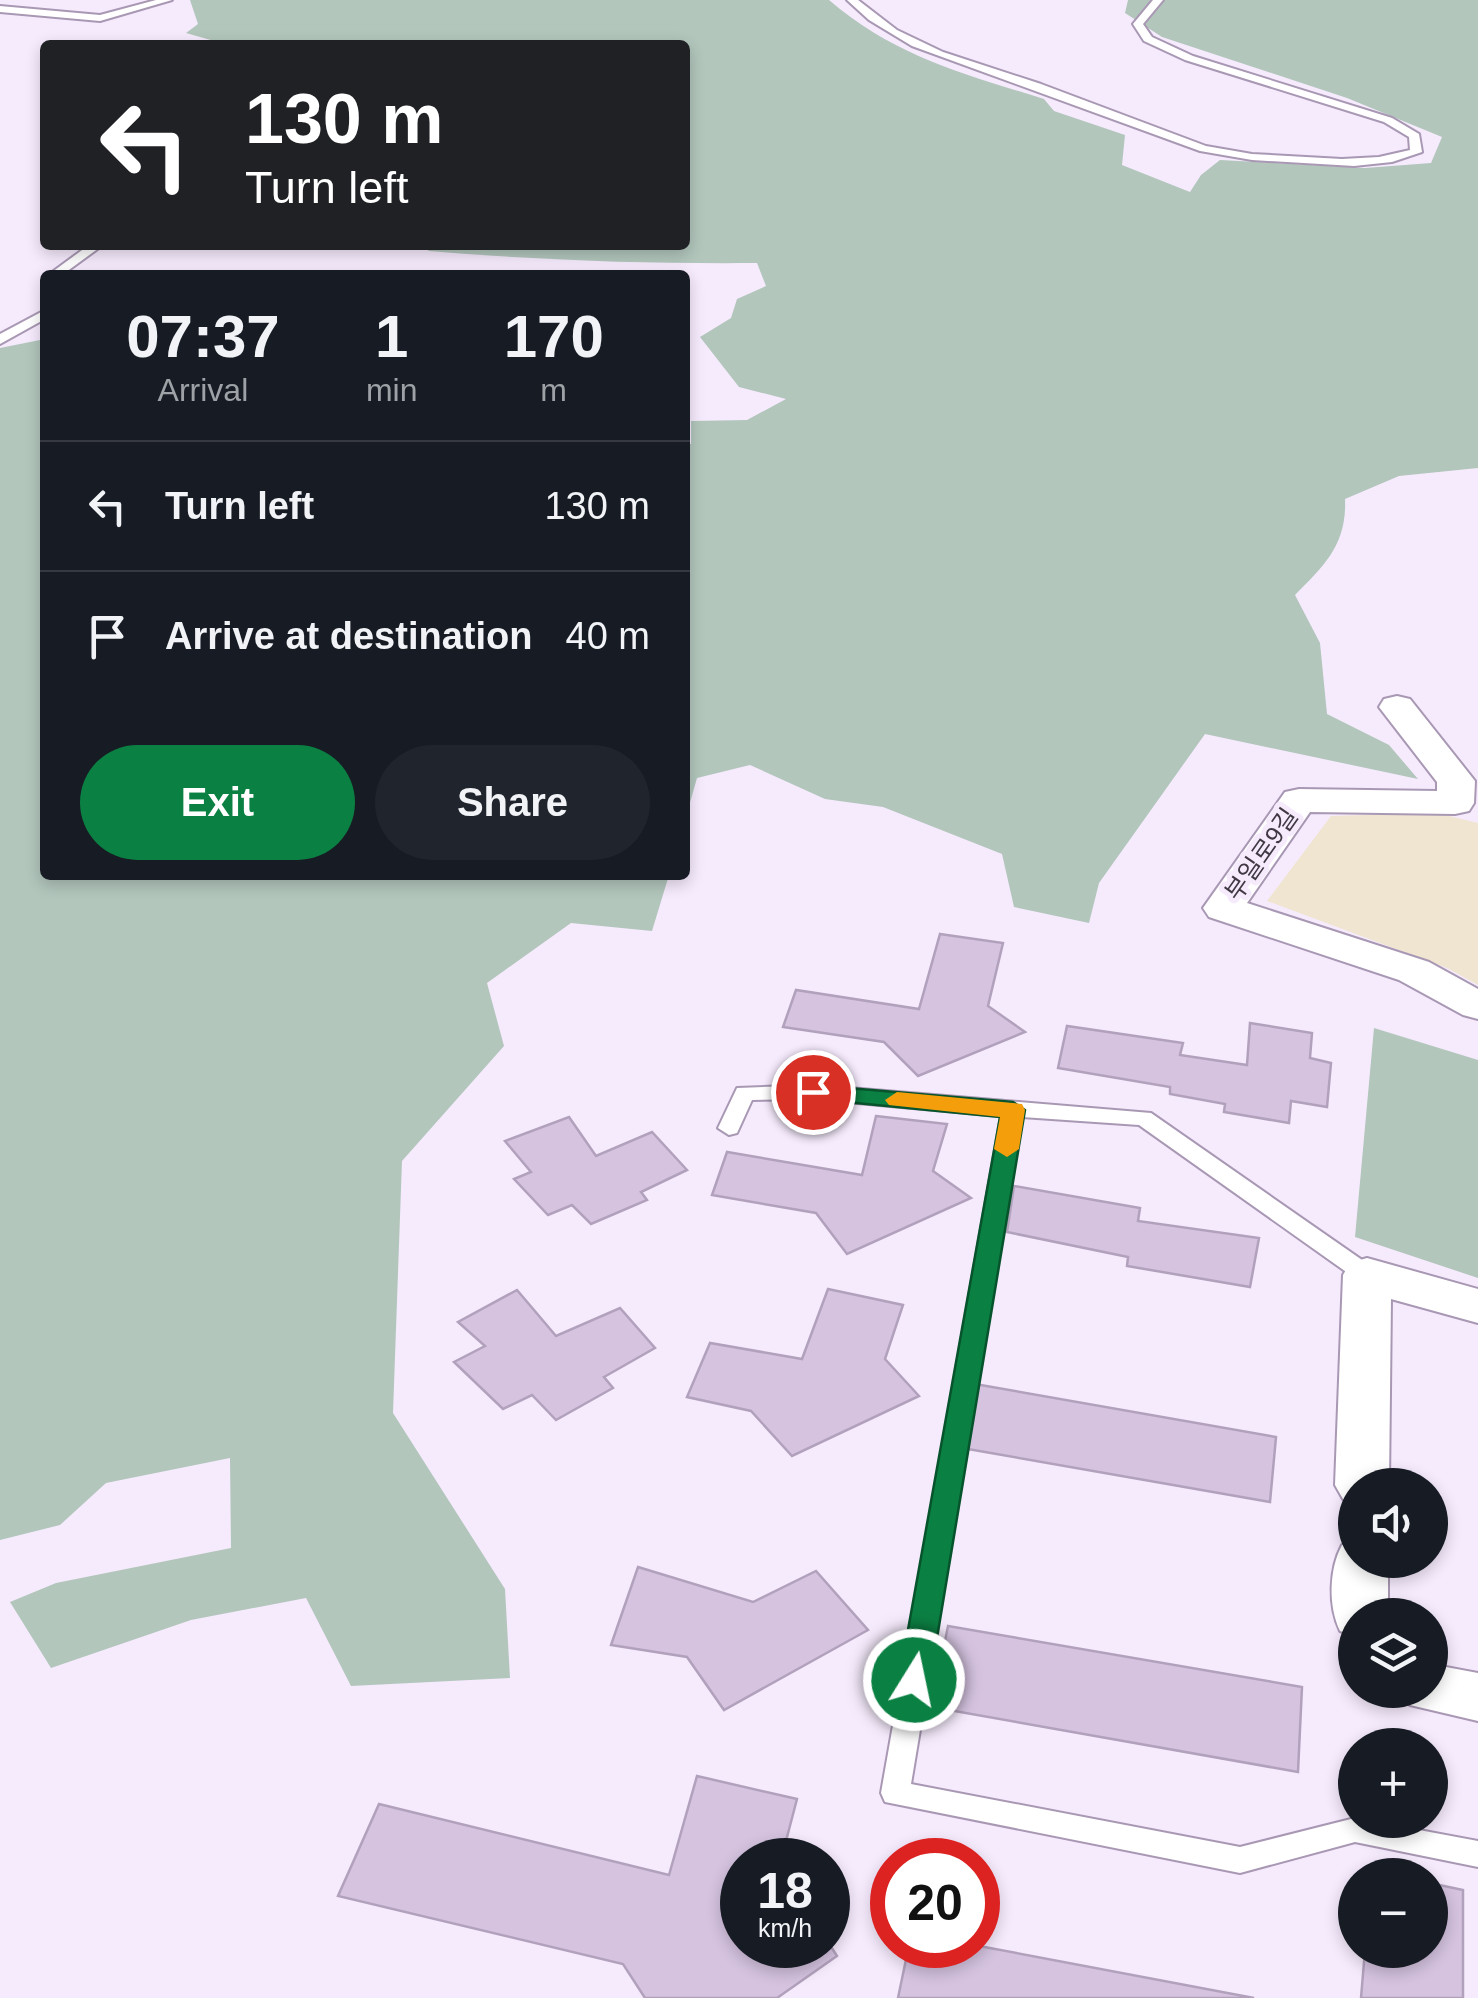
<!DOCTYPE html>
<meta charset="utf-8">
<style>
:root{--surface:#171b24;--page:#20242c;--text:#f1f3f6;--muted:#9ea1a6;--line:#363941;--accent:#0b8043}
body{margin:0;font-family:Helvetica,"Noto Sans KR",sans-serif;background:var(--page);color:var(--text);height:100vh;display:flex;flex-direction:column;font-size:38px;white-space:nowrap}
*{box-sizing:border-box;margin:0}
p{font-size:32px;color:var(--muted)}
.icon{flex:none;width:55px;height:55px;fill:none;stroke:currentColor;stroke-width:2;stroke-linecap:round;stroke-linejoin:round}
.map{position:relative;flex:1;overflow:hidden}
.side{position:absolute;left:40px;top:270px;width:650px;height:610px;display:flex;flex-direction:column;background:var(--surface);border-radius:10px;box-shadow:0 5px 15px #0003}
.side>*{flex:none}
.hud{position:absolute;left:40px;top:40px;width:650px;height:210px;border-radius:10px;box-shadow:0 5px 15px #0003;background:#202124;color:#fff;overflow:hidden}
.controls{position:absolute;left:1338px;top:1468px;display:grid;gap:20px}
.controls a{display:grid;place-items:center;width:110px;height:110px;border-radius:50%;background:var(--surface);box-shadow:0 5px 15px #0003;font-size:50px}
.speed{position:absolute;left:720px;top:1838px;display:flex;gap:20px;font-size:50px;font-weight:700;text-align:center}
.speed>*{display:grid;place-content:center;width:130px;height:130px;border-radius:50%;background:var(--surface);box-shadow:0 5px 15px #0003;line-height:1}
.speed small{font-size:25px;font-weight:400}
.speed .limit{border:15px solid #d22;background:#fff;color:#111}
.pin{position:absolute;display:grid;place-items:center;width:85px;height:85px;color:#fff;margin:-42px;border:5px solid #fff;border-radius:50%;box-shadow:0 2px 10px #0007}
.me{position:absolute;width:110px;margin:-55px;rotate:10deg;stroke-linejoin:round;filter:drop-shadow(0 0 8px #0008)}
.turn{display:flex;align-items:center;gap:35px;height:210px;padding:0 40px;font-size:45px}
.turn .icon{width:130px;height:130px;stroke-width:2.5}
.turn b{display:block;font-size:70px;line-height:85px}
.eta{display:flex;justify-content:space-evenly;align-items:center;height:170px;text-align:center}
.eta b{font-size:60px;font-weight:700;line-height:70px}
.primary-button{display:flex;gap:20px;margin-top:auto;padding:20px 40px}
.primary-button a{flex:1;height:115px;border-radius:60px;background:var(--accent);color:#fff;font-size:40px;font-weight:700;line-height:115px;text-align:center}
.primary-button a+a{background:var(--page);color:var(--text)}
ul{padding:0;list-style:none}
li{display:flex;align-items:center;gap:30px;height:130px;padding:0 40px;border-top:2px solid var(--line)}
li div{flex:1}
li b{display:block;font-size:38px}
li em{font-style:normal}
.map>svg:first-child{display:block}
</style>
<div class="map">
<svg width="1478" height="1998" viewBox="0 0 1478 1998">
<rect width="100%" height="100%" fill="#f6ebfd"/>
<!-- education -->
<polygon fill="#f0e5d0" points="1437,813 1478,823 1478,985 1447,968 1267,901 1331,816"/>
<!-- green -->
<g fill="#b2c6bc">
<path d="M190 0H829C894 56 964 74 1044 99L1054 111 1125 135 1122 165 1190 192 1201 175 1220 160 1365 168 1431 163 1442 137 1347 98 1162 37 1125 13 1128 0H1478V468L1399 476 1345 499C1347 544 1325 565 1295 595L1320 643 1327 714 1389 745 1418 779 1205 734 1099 883 1089 923 1014 907 1002 854 883 807 825 799 750 765 697 778 685 820V444H691V421L747 420 786 399 739 387 700 337 731 318 737 299 766 286 757 263C648 264 538 260 429 251L421 245H685V45H228L186 33 198 24Z"/>
<polygon points="45,339 45,875 669,875 652,931 571,923 487,983 504,1046 402,1161 393,1413 505,1589 510,1678 351,1686 306,1598 191,1620 51,1668 10,1602 56,1583 231,1548 230,1458 106,1483 60,1525 0,1540 0,348"/>
<polygon points="1374,1028 1478,1060 1478,1278 1355,1237"/>
</g>
<!-- building -->
<g fill="#d5c3e0" stroke="#b2a1bc" stroke-width="2.5">
<polygon points="940,934 1003,943 988,1006 1025,1032 918,1076 884,1042 783,1027 796,990 919,1009"/>
<polygon points="1250,1023 1312,1033 1310,1058 1331,1063 1327,1107 1291,1101 1289,1123 1224,1112 1225,1104 1170,1094 1170,1087 1058,1068 1067,1026 1183,1043 1180,1055 1247,1065"/>
<polygon points="876,1116 947,1124 933,1171 971,1198 847,1254 816,1213 712,1195 727,1152 862,1175"/>
<polygon points="569,1117 596,1156 652,1132 687,1170 641,1192 647,1200 591,1224 572,1205 548,1215 514,1179 531,1172 505,1141"/>
<polygon points="1014,1186 1140,1208 1138,1221 1259,1238 1250,1287 1127,1266 1128,1257 1007,1232"/>
<polygon points="828,1289 903,1305 885,1359 919,1396 792,1456 751,1411 687,1397 710,1343 802,1359"/>
<polygon points="517,1290 556,1336 620,1308 655,1348 604,1377 613,1388 556,1420 532,1395 503,1409 454,1362 485,1346 458,1322"/>
<polygon points="975,1384 1276,1437 1270,1502 962,1448"/>
<polygon points="638,1567 753,1602 816,1571 868,1630 724,1710 687,1657 611,1645"/>
<polygon points="948,1626 1302,1687 1298,1772 932,1707"/>
<polygon points="697,1776 797,1799 781,1860 742,1860 742,1945 828,1945 828,1942 837,1956 777,1998 645,1998 623,1964 338,1896 379,1804 669,1875"/>
<polygon points="1430,1883 1463,1890 1463,1998 1361,1998 1365,1950 1430,1950"/>
<polygon points="909,1945 974,1945 1254,1998 898,1998"/>
</g>
<g fill="none" stroke-linecap="round" stroke-linejoin="round">
<defs>
<g id="lane">
<polygon points="156,0 172,0 100,21 0,12 0,6 100,15"/>
<polygon points="847,0 858,0 897,30 943,52 1041,84 1206,146 1252,154 1342,159 1379,157 1410,150 1409,137 1384,122 1185,60 1144,41 1133,24 1153,0 1163,0 1143,24 1152,37 1193,56 1392,118 1419,134 1422,152 1392,162 1354,166 1252,160 1200,151 912,46 869,20"/>
<polygon points="89,245 103,245 62,275 48,275"/>
<polygon points="45,310 45,319 0,344 0,334"/>
<polygon points="813,1085 1151,1113 1375,1269 1378,1275 1375,1281 1359,1281 1139,1125 1022,1117 911,1784 1240,1847 1355,1818 1478,1841 1478,1867 1355,1842 1240,1873 885,1802 881,1793 1001,1116 813,1099 752,1100 737,1133 729,1135 718,1128 737,1088"/>
</g>
<g id="street">
<polygon points="1397,696 1410,699 1475,781 1474,803 1469,811 1455,814 1310,812 1247,903 1429,962 1478,989 1478,1019 1463,1015 1399,980 1209,917 1203,908 1285,792 1299,789 1437,791 1437,782 1379,707 1384,699"/>
<polygon points="1367,1258 1478,1289 1478,1323 1391,1299 1389,1485 1355,1485 1355,1503 1343,1499 1335,1485 1343,1275 1350,1263"/>
<path d="M1355 1540V1560H1388V1615H1355V1636L1340 1631C1328 1606 1329 1569 1342 1545Z"/>
<polygon points="1430,1664 1478,1673 1478,1721 1410,1705 1402,1690 1430,1690"/>
</g>
</defs>
<!-- lane casing -->
<use href="#lane" stroke="#a998b4" stroke-width="4"/>
<!-- street casing -->
<use href="#street" stroke="#a998b4" stroke-width="4"/>
<!-- lane -->
<use href="#lane" fill="#fff" fill-rule="evenodd"/>
<!-- street -->
<use href="#street" fill="#fff" fill-rule="evenodd"/>
</g>
<!-- route -->
<polygon fill="#0b8043" stroke="#07532c" stroke-width="2.5" points="813,1085 1013,1102 1025,1110 930,1680 925,1688 914,1692 904,1688 899,1680 1000,1117 805,1098 801,1092"/>
<!-- slow -->
<polygon fill="#f59e0b" points="897,1092 1022,1104 1025,1110 1019,1149 1007,1157 994,1149 1000,1117 889,1105 885,1100"/>
<g text-anchor="middle" stroke-width="10" stroke-linejoin="round" paint-order="stroke">
<!-- street labels -->
<g font-size="25" fill="#403944" stroke="#f6ebfd">
<text transform="translate(1261 854) rotate(-55)" y="9">부일로9길</text>
</g>
</g>
</svg>
<div class="controls">
<a><svg class="icon" aria-label="sound" viewBox="0 0 24 24"><path d="M4 9h4l5-4v14l-5-4H4zM17 9q2 3 0 6"/></svg></a>
<a><svg class="icon" aria-label="layers" viewBox="0 0 24 24"><path d="M12 4l9 5-9 5-9-5zM3 14l9 5 9-5"/></svg></a>
<a>+</a>
<a>−</a>
</div>
<div class="speed"><div>18<small>km/h</small></div><div class="limit">20</div></div>
<div class="pin" style="left:813px;top:1092px;background:#d93025"><svg class="icon" aria-label="arrive" viewBox="0 0 24 24"><path d="M6 21V4h12l-3 4 3 4H6"/></svg></div>
<svg class="me" style="left:914px;top:1680px" viewBox="-20 -20 40 40"><circle r="17" fill="#0b8043" stroke="#fff" stroke-width="3"/><path d="M0-11L8 9 0 5-8 9z" fill="#fff"/></svg>
<div class="hud">
<div class="turn"><svg class="icon" aria-label="left" viewBox="0 0 24 24"><path d="M17 20v-9H6M10 6l-5 5 5 5"/></svg><div><b>130 m</b>Turn left</div></div>
</div>
<section class="side">
<div class="eta">
<div><b>07:37</b><p>Arrival</p></div>
<div><b>1</b><p>min</p></div>
<div><b>170</b><p>m</p></div>
</div>
<ul>
<li><svg class="icon" aria-label="left" viewBox="0 0 24 24"><path d="M17 20v-9H6M10 6l-5 5 5 5"/></svg><div><b>Turn left</b></div><em>130 m</em></li>
<li><svg class="icon" aria-label="arrive" viewBox="0 0 24 24"><path d="M6 21V4h12l-3 4 3 4H6"/></svg><div><b>Arrive at destination</b></div><em>40 m</em></li>
</ul>
<div class="primary-button"><a>Exit</a><a>Share</a></div>
</section>
</div>
